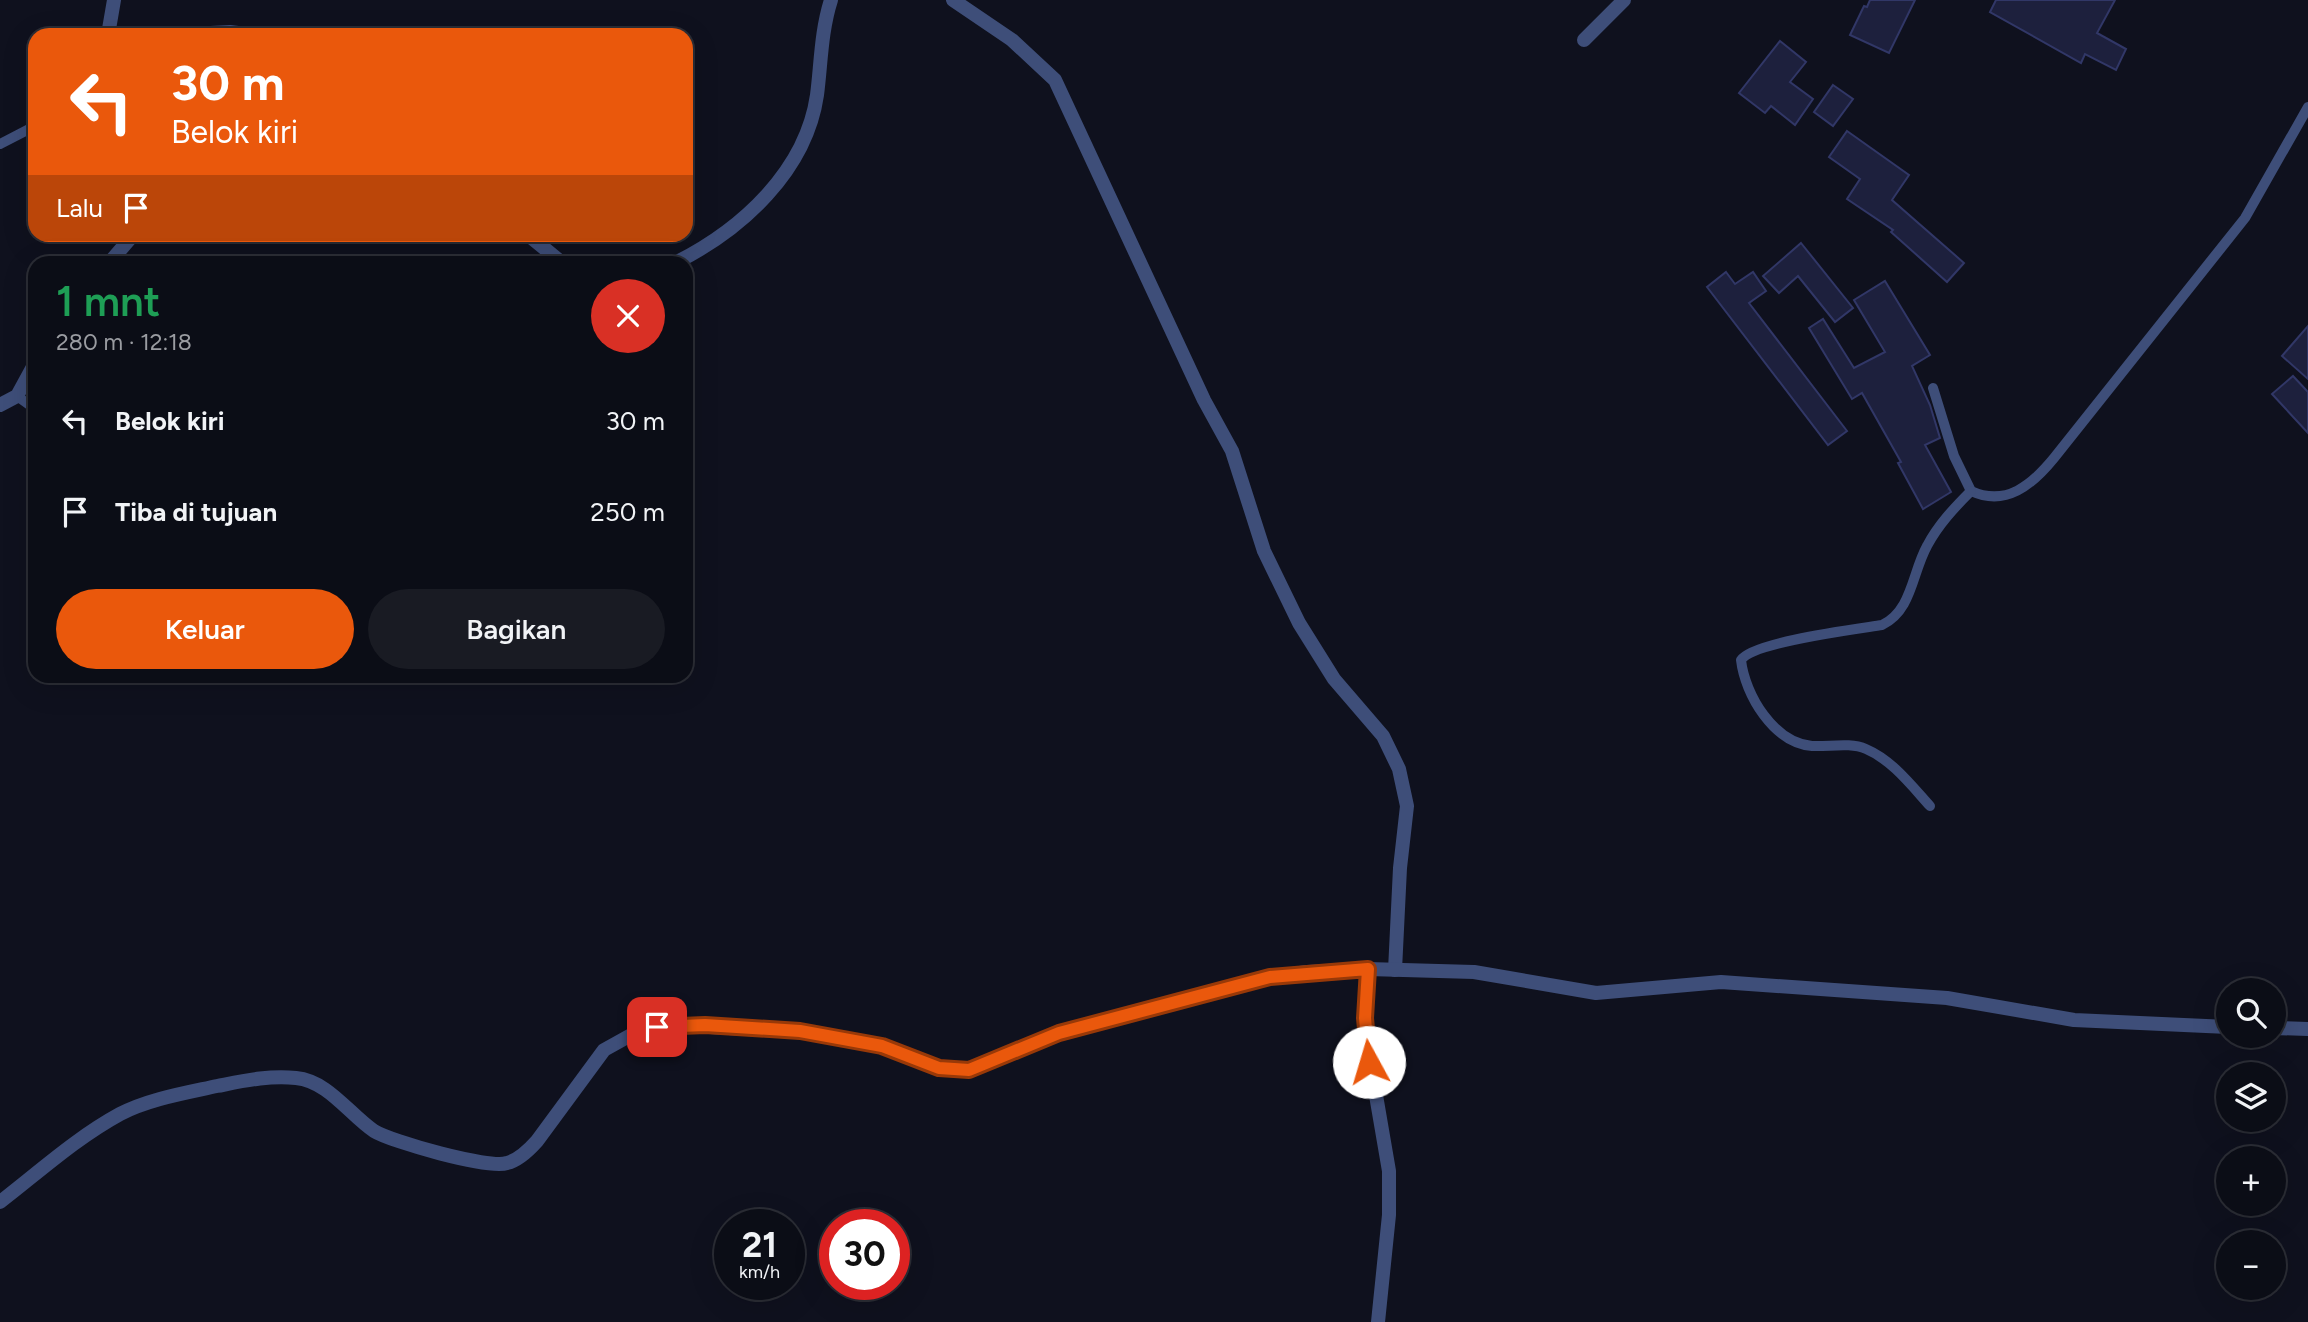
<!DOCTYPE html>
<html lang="id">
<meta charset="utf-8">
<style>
:root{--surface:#0b0d16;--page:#191b23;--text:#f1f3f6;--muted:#9a9ca1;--line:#2b2d35;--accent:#ea580c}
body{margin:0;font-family:Figtree,sans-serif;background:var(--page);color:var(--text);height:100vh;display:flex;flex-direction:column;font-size:26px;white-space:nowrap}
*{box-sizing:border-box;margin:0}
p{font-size:23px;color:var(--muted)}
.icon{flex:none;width:38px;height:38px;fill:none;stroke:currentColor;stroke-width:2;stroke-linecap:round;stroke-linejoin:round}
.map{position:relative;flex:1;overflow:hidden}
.drawer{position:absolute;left:28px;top:256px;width:665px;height:427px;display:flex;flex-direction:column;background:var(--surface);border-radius:21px;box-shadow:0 7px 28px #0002,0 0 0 2px var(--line)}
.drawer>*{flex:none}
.guide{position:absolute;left:28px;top:28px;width:665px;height:214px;border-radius:21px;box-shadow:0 7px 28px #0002,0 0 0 2px var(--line);background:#ea580c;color:#fff;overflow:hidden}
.buttons{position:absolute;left:2216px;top:978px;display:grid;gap:14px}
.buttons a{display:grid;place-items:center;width:70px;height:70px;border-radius:50%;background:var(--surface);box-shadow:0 7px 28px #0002,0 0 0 2px var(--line);font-size:35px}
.speed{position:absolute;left:714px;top:1209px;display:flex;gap:14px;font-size:35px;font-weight:700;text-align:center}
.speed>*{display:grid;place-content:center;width:91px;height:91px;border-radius:50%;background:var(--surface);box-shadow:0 7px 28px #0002,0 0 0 2px var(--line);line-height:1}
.speed small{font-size:18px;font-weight:400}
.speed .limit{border:10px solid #d22;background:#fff;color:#111}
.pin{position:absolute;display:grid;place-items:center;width:60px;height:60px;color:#fff;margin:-30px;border-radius:14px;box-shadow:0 4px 10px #0006}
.me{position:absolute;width:77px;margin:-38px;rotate:354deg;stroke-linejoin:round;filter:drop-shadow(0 0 5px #0008)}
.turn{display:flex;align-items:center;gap:24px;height:147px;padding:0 28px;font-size:32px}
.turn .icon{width:91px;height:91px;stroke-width:2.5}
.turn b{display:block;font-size:49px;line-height:60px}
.then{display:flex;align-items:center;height:66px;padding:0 28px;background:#0003;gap:14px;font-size:26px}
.round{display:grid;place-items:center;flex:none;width:74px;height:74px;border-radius:37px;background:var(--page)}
.head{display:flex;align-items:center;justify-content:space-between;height:119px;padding:0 28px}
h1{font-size:42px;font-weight:600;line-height:52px;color:#1e9e55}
.cta{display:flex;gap:14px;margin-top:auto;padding:14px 28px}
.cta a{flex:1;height:80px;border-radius:42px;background:var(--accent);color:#fff;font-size:28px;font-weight:600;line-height:80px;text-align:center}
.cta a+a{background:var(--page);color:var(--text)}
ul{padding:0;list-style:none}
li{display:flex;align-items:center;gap:21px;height:91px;padding:0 28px}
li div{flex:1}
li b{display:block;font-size:26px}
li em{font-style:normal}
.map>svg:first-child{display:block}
</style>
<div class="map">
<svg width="2308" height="1322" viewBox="0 0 2308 1322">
<rect width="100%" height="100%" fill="#0f111e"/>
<!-- building -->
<g fill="#1d203d" stroke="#313767" stroke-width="2">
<polygon points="1870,0 1915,0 1889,53 1850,35 1864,6 1867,7"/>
<polygon points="1996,0 2115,0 2097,33 2126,49 2116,70 2085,54 2081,63 1990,12"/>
<polygon points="1780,41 1806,62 1790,82 1813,99 1795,125 1771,106 1765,113 1739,93"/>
<polygon points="1833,85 1853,99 1833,126 1814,112"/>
<polygon points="1847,131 1909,175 1892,200 1964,263 1947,282 1891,232 1893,230 1847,199 1860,179 1829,157"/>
<polygon points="1801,243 1853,308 1835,322 1798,276 1779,293 1763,276"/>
<polygon points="1726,272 1735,284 1753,272 1766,291 1749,303 1847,431 1828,445 1707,287"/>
<polygon points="1885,281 1930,355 1912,366 1930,405 1940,438 1925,445 1951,492 1923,509 1898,463 1901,462 1862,393 1852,399 1809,328 1823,319 1854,368 1885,352 1854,300"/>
<polygon points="2308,326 2308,379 2282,356"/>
<polygon points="2293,376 2308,392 2308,433 2272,394"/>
</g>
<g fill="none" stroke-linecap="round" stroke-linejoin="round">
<!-- lane -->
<g stroke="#3e4e79" stroke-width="10">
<polyline points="0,144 35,126"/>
<path d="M1933 388 1954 456 1971 491C2006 507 2032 485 2054 458L2245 218 2308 107"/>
<polyline points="17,396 35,409"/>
<path d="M1930 806C1911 785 1892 760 1866 749 1850 742 1829 747 1812 746 1774 743 1745 695 1741 660 1752 642 1857 629 1882 625 1912 611 1912 573 1927 546 1938 525 1954 508 1971 491"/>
</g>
<!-- street -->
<g stroke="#3e4e79" stroke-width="14">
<polyline points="953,0 1012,40 1055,80 1204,400 1232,451 1264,551 1299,623 1334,679 1383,736 1399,769 1407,806 1400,868 1395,970"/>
<polyline points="108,35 114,0"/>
<polyline points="172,35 230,32 254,35"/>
<polyline points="1584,40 1624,0"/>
<polyline points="527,234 561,262"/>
<polyline points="110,262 134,234"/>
<path d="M677 262C742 229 806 171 817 95 821 64 821 31 831 0"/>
<polyline points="0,405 17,396 35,363"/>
<polyline points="1368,969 1366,1037 1389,1171 1389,1215 1378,1322"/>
<polyline points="2273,1028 2308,1029"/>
<path d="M0 1202C39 1172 76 1138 120 1114 149 1099 185 1093 217 1086 243 1081 269 1075 296 1078 328 1081 349 1114 374 1131 392 1142 488 1169 507 1163 519 1160 529 1150 537 1141L604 1050 640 1030 675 1025 800 1032 882 1046 939 1067 969 1070 1059 1033 1270 977 1307 972 1368 969 1474 972 1596 993 1721 982 1947 998 2074 1020 2228 1027"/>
</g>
</g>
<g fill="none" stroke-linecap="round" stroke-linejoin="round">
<defs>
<polyline id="route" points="657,1027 705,1025 800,1031 882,1046 939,1068 969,1070 1059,1033 1270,977 1368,969 1365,1018 1369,1062"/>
</defs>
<!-- route casing -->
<use href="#route" stroke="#983908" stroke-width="18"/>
<!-- route -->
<use href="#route" stroke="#ea580c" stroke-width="12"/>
</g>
</svg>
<div class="buttons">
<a><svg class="icon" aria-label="search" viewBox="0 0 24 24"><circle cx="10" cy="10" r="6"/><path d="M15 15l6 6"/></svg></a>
<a><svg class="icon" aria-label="layers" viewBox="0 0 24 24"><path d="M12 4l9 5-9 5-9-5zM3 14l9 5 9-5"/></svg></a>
<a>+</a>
<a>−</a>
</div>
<div class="speed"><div>21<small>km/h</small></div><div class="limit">30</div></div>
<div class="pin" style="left:657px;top:1027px;background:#d93025"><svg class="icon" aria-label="arrive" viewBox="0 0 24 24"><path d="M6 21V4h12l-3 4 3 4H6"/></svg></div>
<svg class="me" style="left:1369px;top:1062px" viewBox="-20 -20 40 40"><circle r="19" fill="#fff"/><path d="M0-13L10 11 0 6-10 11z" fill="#ea580c"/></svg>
<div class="guide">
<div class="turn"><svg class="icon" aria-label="left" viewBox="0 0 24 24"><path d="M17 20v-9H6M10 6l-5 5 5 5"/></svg><div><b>30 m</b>Belok kiri</div></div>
<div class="then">Lalu<svg class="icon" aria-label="arrive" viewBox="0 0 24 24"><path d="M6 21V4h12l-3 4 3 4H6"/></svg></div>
</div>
<section class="drawer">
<div class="head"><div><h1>1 mnt</h1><p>280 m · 12:18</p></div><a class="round" style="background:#d93025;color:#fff"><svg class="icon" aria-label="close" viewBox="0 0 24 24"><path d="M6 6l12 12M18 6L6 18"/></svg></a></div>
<ul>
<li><svg class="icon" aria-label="left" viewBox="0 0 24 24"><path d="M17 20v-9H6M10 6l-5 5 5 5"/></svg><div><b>Belok kiri</b></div><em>30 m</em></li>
<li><svg class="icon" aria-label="arrive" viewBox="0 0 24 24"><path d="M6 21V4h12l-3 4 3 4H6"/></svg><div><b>Tiba di tujuan</b></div><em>250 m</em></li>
</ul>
<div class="cta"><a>Keluar</a><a>Bagikan</a></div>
</section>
</div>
